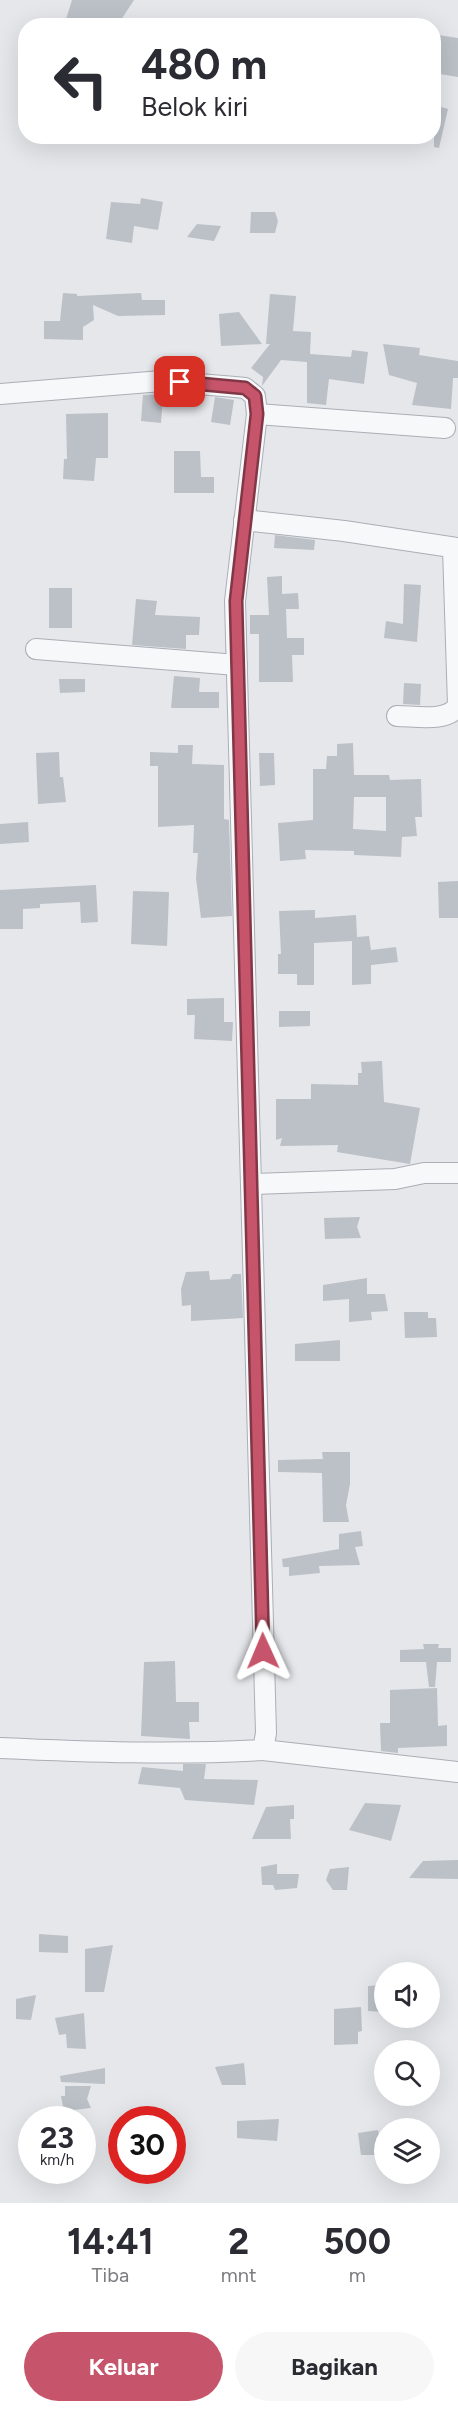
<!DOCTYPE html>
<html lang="id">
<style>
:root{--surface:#fff;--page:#f7f7f7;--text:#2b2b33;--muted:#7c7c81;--accent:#c6546a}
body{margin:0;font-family:Figtree,sans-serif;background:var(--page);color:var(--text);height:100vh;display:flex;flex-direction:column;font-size:22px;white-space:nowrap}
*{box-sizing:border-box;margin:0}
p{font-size:20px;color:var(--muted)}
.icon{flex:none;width:33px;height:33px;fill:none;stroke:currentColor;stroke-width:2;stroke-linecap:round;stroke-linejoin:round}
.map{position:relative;height:2203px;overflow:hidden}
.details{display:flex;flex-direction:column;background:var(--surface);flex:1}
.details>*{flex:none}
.top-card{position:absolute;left:18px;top:18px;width:423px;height:126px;border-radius:24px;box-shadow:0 6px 24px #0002;background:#fff;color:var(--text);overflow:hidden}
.fabs{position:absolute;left:374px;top:1962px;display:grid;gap:12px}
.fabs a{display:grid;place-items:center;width:66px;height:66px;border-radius:50%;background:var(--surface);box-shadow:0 6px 24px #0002;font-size:30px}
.speed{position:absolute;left:18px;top:2106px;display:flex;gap:12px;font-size:30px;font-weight:700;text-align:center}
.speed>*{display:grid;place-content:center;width:78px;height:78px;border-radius:50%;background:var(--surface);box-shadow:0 6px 24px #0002;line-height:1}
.speed small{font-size:15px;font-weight:400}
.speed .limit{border:9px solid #d22;background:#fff;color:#111}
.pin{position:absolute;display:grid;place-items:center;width:51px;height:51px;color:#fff;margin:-26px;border-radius:12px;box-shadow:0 3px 9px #0006}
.me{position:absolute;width:66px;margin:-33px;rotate:359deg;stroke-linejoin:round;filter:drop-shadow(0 0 4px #0008)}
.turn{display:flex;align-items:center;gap:21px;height:126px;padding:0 24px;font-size:27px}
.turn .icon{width:78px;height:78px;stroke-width:2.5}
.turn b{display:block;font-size:42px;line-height:51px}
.eta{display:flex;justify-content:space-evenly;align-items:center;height:102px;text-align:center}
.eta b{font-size:36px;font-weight:700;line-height:42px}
.action{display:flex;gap:12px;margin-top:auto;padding:12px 24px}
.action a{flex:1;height:69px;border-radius:36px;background:var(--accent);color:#fff;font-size:24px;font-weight:700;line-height:69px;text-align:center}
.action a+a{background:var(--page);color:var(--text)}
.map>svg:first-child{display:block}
</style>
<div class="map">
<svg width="458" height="2203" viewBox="0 0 458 2203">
<rect width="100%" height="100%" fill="#e5e7eb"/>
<!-- building -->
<g fill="#bcc1c8" fill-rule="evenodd">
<polygon points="72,0 134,0 117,26 64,26"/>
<polygon points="438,35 458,38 458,77 434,73 434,47 436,47"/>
<polygon points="434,105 448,109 439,148 434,147"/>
<polygon points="141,198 163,202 158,230 134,226 132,243 106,239 111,202 140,204"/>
<polygon points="251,212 275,212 278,221 275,233 250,233"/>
<polygon points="197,224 221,226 214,241 187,237"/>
<polygon points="63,293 77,294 77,296 141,293 142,300 165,300 165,315 118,316 93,305 94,320 83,327 83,340 44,339 44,321 60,321"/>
<polygon points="270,294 296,296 293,331 311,332 310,354 351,357 352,350 368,352 364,384 329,379 326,405 307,403 307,362 281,360 262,386 263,377 251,368 270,344 266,344"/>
<polygon points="239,312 262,344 221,346 219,314"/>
<polygon points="383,344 420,348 419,355 458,361 458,378 453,378 451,409 412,405 417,383 389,375"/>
<polygon points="163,394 161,423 141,421 143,395"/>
<polygon points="215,397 234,400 230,425 211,422"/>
<polygon points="108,413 108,458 96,458 94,481 63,479 64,459 67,459 66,414"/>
<polygon points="174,451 200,451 201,477 214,477 214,493 174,493"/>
<polygon points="275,535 315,540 314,550 274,548"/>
<polygon points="282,576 282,594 298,593 299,609 286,609 287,638 304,638 304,655 292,655 293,682 259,682 259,634 250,634 250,615 269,615 267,577"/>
<polygon points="404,584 421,585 417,642 384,638 386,621 403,624"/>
<rect x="49" y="588" width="23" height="40"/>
<polygon points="136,599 157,601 155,615 200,617 199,635 186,635 186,649 132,645"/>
<polygon points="174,676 200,678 199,692 219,692 219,708 171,708"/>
<polygon points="59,679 85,679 85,692 60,693"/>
<polygon points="404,683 421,684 420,705 403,704"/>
<path d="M353 743 354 775H389L390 780 421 779 422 817H415L417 836 402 837 401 857 354 855V851L305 850 306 859 280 861 278 823 313 820V769H326L327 756H337V744ZM354 797H386V831L353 829Z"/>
<polygon points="178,745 193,745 192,764 224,765 224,819 229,820 232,916 201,918 196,878 198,853 193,853 194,825 158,827 158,766 150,766 150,752 178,753"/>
<polygon points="59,752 60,777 63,777 66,802 38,804 36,753"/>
<polygon points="259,753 274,753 275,785 260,786"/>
<polygon points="28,822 29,842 0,844 0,824"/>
<polygon points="458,881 458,918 439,918 438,882"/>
<polygon points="96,885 98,922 81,923 80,902 40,904 40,908 23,909 23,929 0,929 0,890"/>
<polygon points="133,891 169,892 167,946 131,944"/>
<polygon points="315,910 315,918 356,915 357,937 369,936 371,950 396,947 398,962 371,965 371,984 352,985 352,941 314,943 314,985 297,985 297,974 278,974 278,954 281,954 279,911"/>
<polygon points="224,998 224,1022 233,1022 232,1041 194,1039 195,1015 187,1015 187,999"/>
<polygon points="279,1011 310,1011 310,1026 279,1027"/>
<polygon points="382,1061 384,1102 420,1108 410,1164 337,1152 338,1145 280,1146 282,1138 276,1140 276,1099 311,1099 311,1084 358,1085 358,1073 362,1073 361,1062"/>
<polygon points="360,1217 357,1227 361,1238 325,1239 324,1218"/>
<polygon points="209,1271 210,1280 230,1279 233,1274 241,1274 243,1318 191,1321 191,1305 182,1306 181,1289 186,1272"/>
<polygon points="367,1278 367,1294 385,1294 388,1311 371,1312 372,1320 349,1322 349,1299 323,1301 323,1285"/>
<polygon points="404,1312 428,1312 428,1318 436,1318 437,1337 405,1338"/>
<polygon points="340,1340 340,1361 295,1361 295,1344"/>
<polygon points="322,1452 350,1452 350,1484 346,1505 349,1522 323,1522 322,1473 278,1472 278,1460 323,1459"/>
<polygon points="361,1531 363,1546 355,1547 360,1565 319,1566 320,1573 289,1576 289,1567 283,1567 282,1559 339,1549 339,1534"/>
<polygon points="423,1644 439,1644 438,1648 451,1648 451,1662 437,1662 435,1687 429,1687 426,1662 400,1662 400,1650 424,1649"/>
<polygon points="175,1661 176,1702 199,1702 199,1722 189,1722 190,1739 141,1736 144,1662"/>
<polygon points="437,1688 438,1726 447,1725 447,1746 398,1748 398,1753 381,1751 380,1723 390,1723 390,1690"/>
<polygon points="183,1764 206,1764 204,1779 258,1780 254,1805 185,1800 180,1788 138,1784 142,1767 183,1771"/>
<polygon points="365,1803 401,1805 391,1841 349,1830"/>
<polygon points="294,1805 294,1819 290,1819 291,1839 252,1839 266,1807"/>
<polygon points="458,1860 458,1879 409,1878 423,1861"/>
<polygon points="277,1864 277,1874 299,1874 297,1888 275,1890 273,1885 262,1885 261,1867"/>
<polygon points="349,1867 347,1890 333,1890 326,1880 330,1869"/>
<polygon points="39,1934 68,1936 68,1953 39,1952"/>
<polygon points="113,1945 104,1992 85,1992 85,1949"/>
<polygon points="384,1985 384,2012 368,2011 368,1986"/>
<polygon points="36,1995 31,2020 16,2019 16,1999"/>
<polygon points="361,2007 362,2031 358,2032 358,2044 334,2045 334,2009"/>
<polygon points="84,2013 86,2049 67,2048 66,2034 59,2035 55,2018"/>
<polygon points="244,2063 246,2085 222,2085 215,2067"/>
<polygon points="105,2068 105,2084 61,2082 60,2076"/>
<polygon points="65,2086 91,2086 87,2099 91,2108 64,2111 61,2096 65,2096"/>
<polygon points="279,2119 277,2141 237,2138 237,2121"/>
<polygon points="378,2130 383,2155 361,2155 358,2133"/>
</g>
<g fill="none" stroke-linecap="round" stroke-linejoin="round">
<defs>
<g id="street">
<path d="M0 394 162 381 235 387 245 388 255 396 257 414 235 601 266 1733 263 1750C176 1755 88 1752 0 1748"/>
<polyline points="257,414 445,428"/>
<polyline points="244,520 344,531 458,548"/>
<polyline points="36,649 237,665"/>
<path d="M397 716C415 716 449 723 458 705L453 548"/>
<polyline points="252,1184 395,1179 424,1173 458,1173"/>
<polyline points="263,1750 458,1772"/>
</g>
</defs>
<!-- street casing -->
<use href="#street" stroke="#aaaeb5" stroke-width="22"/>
<!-- street -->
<use href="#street" stroke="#f7f8fa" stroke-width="20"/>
</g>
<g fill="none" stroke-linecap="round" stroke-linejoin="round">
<defs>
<polyline id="route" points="180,382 245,388 255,396 257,414 236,601 263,1651"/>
</defs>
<!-- route casing -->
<use href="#route" stroke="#813745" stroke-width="15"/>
<!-- route -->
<use href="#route" stroke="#c6546a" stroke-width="10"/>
</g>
</svg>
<div class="fabs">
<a><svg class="icon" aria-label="sound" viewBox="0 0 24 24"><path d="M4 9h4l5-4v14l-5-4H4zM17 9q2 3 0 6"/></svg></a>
<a><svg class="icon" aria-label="search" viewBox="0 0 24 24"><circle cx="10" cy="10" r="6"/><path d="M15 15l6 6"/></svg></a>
<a><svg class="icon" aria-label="layers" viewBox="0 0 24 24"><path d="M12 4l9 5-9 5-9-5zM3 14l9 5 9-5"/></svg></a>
</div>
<div class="speed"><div>23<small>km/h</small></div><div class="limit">30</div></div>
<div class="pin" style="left:180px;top:382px;background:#d93025"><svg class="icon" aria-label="arrive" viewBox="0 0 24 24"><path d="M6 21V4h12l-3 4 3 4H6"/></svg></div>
<svg class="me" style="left:263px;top:1651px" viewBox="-20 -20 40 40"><path d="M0-17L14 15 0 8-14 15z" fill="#c6546a" stroke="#fff" stroke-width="4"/></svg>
<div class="top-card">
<div class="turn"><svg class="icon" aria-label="left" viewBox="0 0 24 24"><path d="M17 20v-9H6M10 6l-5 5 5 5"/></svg><div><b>480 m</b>Belok kiri</div></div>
</div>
</div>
<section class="details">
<div class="eta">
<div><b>14:41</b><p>Tiba</p></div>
<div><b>2</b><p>mnt</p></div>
<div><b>500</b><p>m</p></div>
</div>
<div class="action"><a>Keluar</a><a>Bagikan</a></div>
</section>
